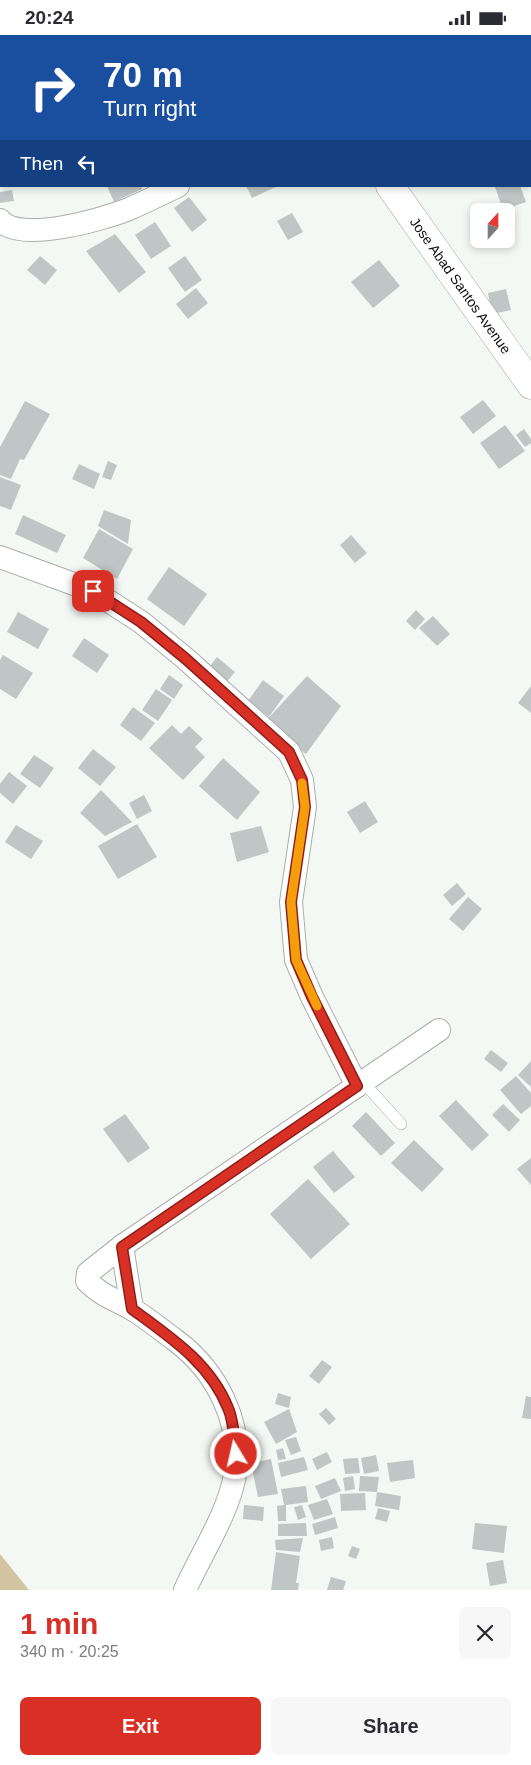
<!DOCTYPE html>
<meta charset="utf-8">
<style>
:root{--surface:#fff;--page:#f7f7f7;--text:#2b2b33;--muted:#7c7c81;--accent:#d93025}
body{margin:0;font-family:Helvetica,sans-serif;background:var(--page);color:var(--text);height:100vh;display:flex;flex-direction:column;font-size:19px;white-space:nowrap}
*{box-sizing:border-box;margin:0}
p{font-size:16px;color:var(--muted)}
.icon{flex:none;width:28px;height:28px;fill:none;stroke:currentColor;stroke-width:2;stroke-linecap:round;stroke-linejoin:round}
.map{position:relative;height:1555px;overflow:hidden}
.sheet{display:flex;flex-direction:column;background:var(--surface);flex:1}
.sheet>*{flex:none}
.top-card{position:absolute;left:0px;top:0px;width:531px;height:152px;box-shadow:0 2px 8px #0003;background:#1a4fa0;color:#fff;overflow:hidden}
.needle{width:32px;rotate:21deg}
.tools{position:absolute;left:470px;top:168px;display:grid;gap:10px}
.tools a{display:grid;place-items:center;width:45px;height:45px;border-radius:8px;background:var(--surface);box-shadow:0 2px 8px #0003;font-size:25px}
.pin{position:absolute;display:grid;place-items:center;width:42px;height:42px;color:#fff;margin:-21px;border-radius:10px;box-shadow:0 2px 8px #0006}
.me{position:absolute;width:55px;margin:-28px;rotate:351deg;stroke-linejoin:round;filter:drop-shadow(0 0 4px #0008)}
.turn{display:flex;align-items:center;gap:18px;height:105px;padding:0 20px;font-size:22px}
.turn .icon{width:65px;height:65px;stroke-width:2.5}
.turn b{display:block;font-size:35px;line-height:42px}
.then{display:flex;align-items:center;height:48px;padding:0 20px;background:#0003;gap:10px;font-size:19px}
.round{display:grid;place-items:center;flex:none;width:52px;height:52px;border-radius:8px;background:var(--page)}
.headline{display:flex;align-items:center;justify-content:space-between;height:85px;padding:0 20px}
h1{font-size:30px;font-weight:600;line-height:38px;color:var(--accent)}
.button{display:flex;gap:10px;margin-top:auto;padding:10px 20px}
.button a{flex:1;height:58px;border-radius:8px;background:var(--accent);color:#fff;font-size:20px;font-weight:600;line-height:58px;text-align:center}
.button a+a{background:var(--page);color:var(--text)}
.status{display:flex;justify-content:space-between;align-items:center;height:35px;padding:0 25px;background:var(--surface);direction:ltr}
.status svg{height:14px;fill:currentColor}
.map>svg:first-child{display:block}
</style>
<div class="status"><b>20:24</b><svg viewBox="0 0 49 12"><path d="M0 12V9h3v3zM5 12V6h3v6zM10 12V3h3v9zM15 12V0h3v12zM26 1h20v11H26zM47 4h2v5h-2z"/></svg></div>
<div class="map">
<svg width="531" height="1555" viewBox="0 0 531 1555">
<rect width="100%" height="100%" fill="#f3f8f4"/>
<!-- forest -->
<polygon fill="#d3c5a2" points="0,1519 29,1555 0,1555"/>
<!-- building -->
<g fill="#c0c6c5">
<polygon points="107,151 141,151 142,154 114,167"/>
<polygon points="246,151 278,151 252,163"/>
<polygon points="498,151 520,151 526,167 503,175 495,152"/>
<polygon points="12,155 14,166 0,168 0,157"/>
<polygon points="189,162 207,185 192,197 174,173"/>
<polygon points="292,178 303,197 288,205 277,186"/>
<polygon points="155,187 171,211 151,224 135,200"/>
<polygon points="115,199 146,237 119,258 86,216"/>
<polygon points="40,221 57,235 45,250 27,235"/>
<polygon points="185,221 202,245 185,257 168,233"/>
<polygon points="379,225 400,251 373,273 351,247"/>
<polygon points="196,253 208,268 188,284 176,269"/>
<polygon points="506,254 511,275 492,279 488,258"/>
<polygon points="483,365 496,381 473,399 460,382"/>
<polygon points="25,366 50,379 24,425 20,424 11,444 0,440 0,412"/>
<polygon points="505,390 525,416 499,434 480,408"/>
<polygon points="524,394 531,404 531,408 525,412 516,400"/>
<polygon points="108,426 117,430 111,445 102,442"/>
<polygon points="79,429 100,439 94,454 72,444"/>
<polygon points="0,442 21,450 11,475 0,471"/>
<polygon points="104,475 131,485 128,509 98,491"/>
<polygon points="23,480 66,500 57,518 15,499"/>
<polygon points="99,494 133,514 117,544 83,523"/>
<polygon points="351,500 367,518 355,528 340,510"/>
<polygon points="169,532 207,559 184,591 147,564"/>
<polygon points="416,575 425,584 415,595 406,586"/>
<polygon points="18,577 49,594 38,614 7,597"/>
<polygon points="433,581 450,599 437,611 419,593"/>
<polygon points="84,603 109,620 97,638 72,621"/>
<polygon points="3,620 33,638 16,664 0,654 0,625"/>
<polygon points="217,622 235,637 224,650 206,636"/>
<polygon points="169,640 183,650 174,664 160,654"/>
<polygon points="307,641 341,671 306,719 264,688"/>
<polygon points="263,645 284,661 269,682 248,666"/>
<polygon points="531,651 531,678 518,668"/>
<polygon points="156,654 172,665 158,686 142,675"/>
<polygon points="133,672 155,688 141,706 120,690"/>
<polygon points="172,690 181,699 189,691 203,704 195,712 205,722 183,745 149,713"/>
<polygon points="93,714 116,732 100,751 78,733"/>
<polygon points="34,720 54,733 40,753 20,739"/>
<polygon points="223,723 260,757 237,785 199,751"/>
<polygon points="9,737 27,751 13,769 0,758 0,749"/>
<polygon points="101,755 132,787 105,801 80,778"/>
<polygon points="144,760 152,776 137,784 129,768"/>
<polygon points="365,766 378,787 360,798 347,777"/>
<polygon points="137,789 157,822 118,844 98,811"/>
<polygon points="16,790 43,806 31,824 5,807"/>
<polygon points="261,791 269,817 237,827 230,798"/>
<polygon points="457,848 466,859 452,871 443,860"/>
<polygon points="468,862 482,874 463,896 449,884"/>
<polygon points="491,1015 508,1028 501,1037 484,1024"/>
<polygon points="531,1026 531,1052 518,1040"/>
<polygon points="516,1041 531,1058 531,1071 521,1079 500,1055"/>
<polygon points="456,1065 489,1100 472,1116 439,1081"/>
<polygon points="503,1069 520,1085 509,1097 492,1080"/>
<polygon points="366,1077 395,1108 381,1121 352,1091"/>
<polygon points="125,1079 150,1113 128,1128 103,1094"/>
<polygon points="414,1105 444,1134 422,1157 391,1128"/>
<polygon points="333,1116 355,1142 334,1158 313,1132"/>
<polygon points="531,1123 531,1150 517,1134"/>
<polygon points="308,1144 350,1189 311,1224 270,1179"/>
<polygon points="322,1325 332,1332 319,1349 309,1341"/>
<polygon points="278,1358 291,1362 289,1373 275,1369"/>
<polygon points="526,1361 531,1362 531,1384 522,1383"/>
<polygon points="326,1373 336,1384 329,1390 319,1379"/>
<polygon points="289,1374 297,1397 276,1409 264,1387"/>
<polygon points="296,1402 301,1416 291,1420 285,1405"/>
<polygon points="283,1413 286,1424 278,1425 276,1415"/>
<polygon points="327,1417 332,1427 317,1435 312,1424"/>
<polygon points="376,1420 379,1436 364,1439 361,1423"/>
<polygon points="304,1422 308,1435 281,1442 278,1428"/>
<polygon points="358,1423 360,1438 345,1439 343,1424"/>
<polygon points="271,1424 278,1459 258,1462 251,1428"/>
<polygon points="413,1425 415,1443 390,1447 387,1428"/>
<polygon points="353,1441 355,1454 345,1456 343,1443"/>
<polygon points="360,1441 379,1442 377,1457 401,1461 399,1475 375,1471 377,1457 359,1456"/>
<polygon points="335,1443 341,1456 321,1464 315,1451"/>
<polygon points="306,1451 308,1467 286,1470 286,1486 278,1486 277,1471 284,1470 281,1454"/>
<polygon points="365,1458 366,1475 341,1476 340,1459"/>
<polygon points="327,1464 333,1479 314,1485 308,1470"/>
<polygon points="244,1470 264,1472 263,1486 243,1484"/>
<polygon points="302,1470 306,1482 298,1485 294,1472"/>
<polygon points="378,1473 390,1476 387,1487 375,1484"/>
<polygon points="335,1482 338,1493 315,1500 312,1489"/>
<polygon points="306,1488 307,1501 278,1501 278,1489"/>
<polygon points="475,1488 507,1491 504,1518 472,1514"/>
<polygon points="332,1502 334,1513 321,1516 319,1505"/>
<polygon points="303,1503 300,1517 276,1515 275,1505"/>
<polygon points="352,1511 360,1514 356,1524 348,1521"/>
<polygon points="276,1517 300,1521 296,1548 299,1548 298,1555 271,1555"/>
<polygon points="503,1525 507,1548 490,1551 486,1528"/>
<polygon points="331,1542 346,1546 343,1555 327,1555"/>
</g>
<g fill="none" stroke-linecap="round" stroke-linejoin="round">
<defs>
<polyline id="service" points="363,1047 401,1089"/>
<g id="minor">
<path d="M0 185C19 209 104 184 129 174 145 167 161 159 178 151"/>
<polyline points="0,522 93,556 141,587 186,624 289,717 302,745 305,772 291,867 296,925 312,962 357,1051"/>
<polyline points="122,1211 132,1274"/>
<path d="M185 1555C201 1519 228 1479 235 1440 243 1388 217 1336 175 1305 161 1295 147 1283 132 1274 116 1265 100 1260 87 1246L88 1238 122 1211 439 995"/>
</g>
<g id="trunk">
<polyline points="350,0 351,1"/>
<path id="s1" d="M390 151 531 350"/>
</g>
</defs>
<!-- service casing -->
<use href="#service" stroke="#aaaeaa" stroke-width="12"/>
<!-- minor casing -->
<use href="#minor" stroke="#aaaeaa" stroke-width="24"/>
<!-- trunk casing -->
<use href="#trunk" stroke="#aaaeaa" stroke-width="29"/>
<!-- service -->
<use href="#service" stroke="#fff" stroke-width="11"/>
<!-- minor -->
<use href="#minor" stroke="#fff" stroke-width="22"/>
<!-- trunk -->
<use href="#trunk" stroke="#fff" stroke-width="28"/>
</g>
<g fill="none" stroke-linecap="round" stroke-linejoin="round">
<defs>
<path id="route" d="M93 556 141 587 186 624 289 717 302 745 305 772 291 867 296 925 312 962 357 1051 122 1212 132 1274C170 1302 210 1328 228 1373 234 1386 234 1404 236 1419"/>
</defs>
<!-- route casing -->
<use href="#route" stroke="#8d1f18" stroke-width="12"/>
<!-- route -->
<use href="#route" stroke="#d93025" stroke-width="9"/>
<!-- slow -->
<polyline stroke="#f59e0b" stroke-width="9" points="302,748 305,772 291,867 296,925 317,971"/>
</g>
<g text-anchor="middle" stroke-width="5" stroke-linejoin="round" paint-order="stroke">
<!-- street labels -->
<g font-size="14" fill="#0c0d0c" stroke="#fff">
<text dy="5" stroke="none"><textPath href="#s1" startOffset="122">Jose Abad Santos Avenue</textPath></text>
</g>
</g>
</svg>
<div class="tools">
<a><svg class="needle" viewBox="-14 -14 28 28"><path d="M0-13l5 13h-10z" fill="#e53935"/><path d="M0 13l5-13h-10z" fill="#7c7c81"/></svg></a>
</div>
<div class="pin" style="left:93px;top:556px;background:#d93025"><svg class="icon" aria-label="arrive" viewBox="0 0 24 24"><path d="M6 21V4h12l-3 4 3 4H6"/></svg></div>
<svg class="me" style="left:236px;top:1419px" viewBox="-20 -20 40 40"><circle r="17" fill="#d93025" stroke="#fff" stroke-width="3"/><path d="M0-11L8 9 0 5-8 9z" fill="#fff"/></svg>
<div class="top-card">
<div class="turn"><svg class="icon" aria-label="right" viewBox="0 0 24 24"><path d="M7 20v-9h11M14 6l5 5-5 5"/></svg><div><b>70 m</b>Turn right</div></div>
<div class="then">Then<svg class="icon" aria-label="left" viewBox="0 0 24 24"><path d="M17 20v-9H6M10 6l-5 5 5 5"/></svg></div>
</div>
</div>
<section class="sheet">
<div class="headline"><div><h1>1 min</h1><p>340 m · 20:25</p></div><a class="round"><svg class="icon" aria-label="close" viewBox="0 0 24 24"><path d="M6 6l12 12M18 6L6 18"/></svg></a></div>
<div class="button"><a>Exit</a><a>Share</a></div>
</section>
